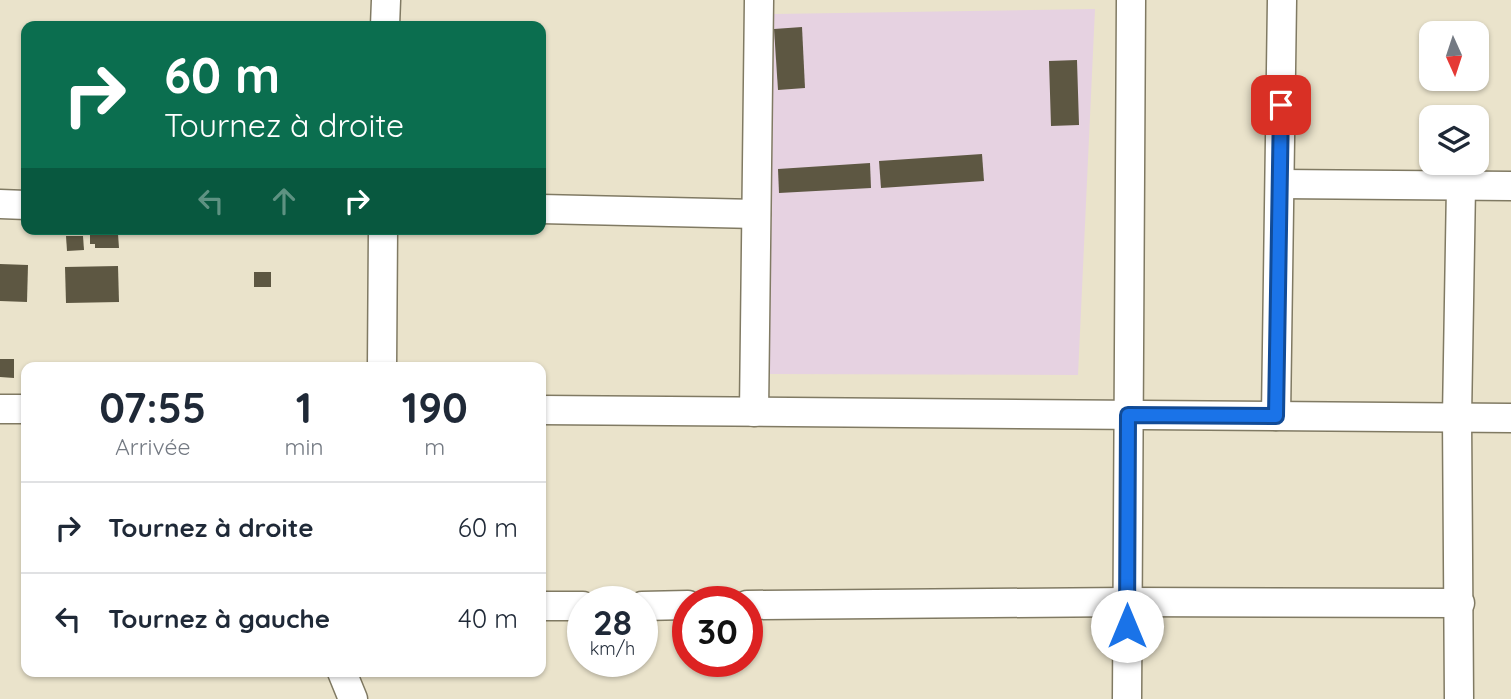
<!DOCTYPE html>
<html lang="fr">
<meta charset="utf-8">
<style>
:root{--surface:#fff;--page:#f6f6f7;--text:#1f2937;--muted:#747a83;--line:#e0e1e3}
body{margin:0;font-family:Quicksand,sans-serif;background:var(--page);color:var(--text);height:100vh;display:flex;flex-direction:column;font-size:26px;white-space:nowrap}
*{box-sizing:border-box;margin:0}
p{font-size:23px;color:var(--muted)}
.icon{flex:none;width:38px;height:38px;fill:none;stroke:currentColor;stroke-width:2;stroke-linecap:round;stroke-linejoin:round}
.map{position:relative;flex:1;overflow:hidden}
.sheet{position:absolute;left:21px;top:362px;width:525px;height:315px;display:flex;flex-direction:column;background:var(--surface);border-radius:14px;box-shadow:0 2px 5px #0004}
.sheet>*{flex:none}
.hud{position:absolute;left:21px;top:21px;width:525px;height:214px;border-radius:14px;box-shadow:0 2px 5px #0004;background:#0b6e4f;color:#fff;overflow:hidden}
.needle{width:46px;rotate:177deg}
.fabs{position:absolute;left:1419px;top:21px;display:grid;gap:14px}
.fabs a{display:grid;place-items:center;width:70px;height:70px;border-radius:14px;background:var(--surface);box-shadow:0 2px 5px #0004;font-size:35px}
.speed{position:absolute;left:567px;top:586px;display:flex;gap:14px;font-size:35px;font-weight:700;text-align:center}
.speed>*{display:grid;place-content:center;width:91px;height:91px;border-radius:50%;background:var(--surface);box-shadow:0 2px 5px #0004;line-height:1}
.speed small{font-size:18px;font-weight:400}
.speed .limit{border:10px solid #d22;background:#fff;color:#111}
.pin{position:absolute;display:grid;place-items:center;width:60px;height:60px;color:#fff;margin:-30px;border-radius:14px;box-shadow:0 4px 10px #0006}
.me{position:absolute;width:77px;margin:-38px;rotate:0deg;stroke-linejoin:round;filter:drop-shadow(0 0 5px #0008)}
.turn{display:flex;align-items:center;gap:24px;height:147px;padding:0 28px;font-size:32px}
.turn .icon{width:91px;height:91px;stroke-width:2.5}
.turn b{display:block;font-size:49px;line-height:60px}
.lanes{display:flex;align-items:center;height:66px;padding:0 28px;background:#0003;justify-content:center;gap:35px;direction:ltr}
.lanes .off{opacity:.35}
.eta{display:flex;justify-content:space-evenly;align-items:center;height:119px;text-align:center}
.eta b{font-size:42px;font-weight:700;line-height:49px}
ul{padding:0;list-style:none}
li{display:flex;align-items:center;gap:21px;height:91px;padding:0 28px;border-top:2px solid var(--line)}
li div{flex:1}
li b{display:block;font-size:26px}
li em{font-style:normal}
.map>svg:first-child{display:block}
</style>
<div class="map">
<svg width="1511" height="699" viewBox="0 0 1511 699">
<rect width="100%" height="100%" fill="#eae3cb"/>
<!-- education -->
<polygon fill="#e6d2e1" points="1095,9 1078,375 769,374 774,14"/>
<!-- building -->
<g fill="#5d5742">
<polygon points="802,27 805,88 778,90 774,29"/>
<polygon points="1077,60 1079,125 1051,126 1049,61"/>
<polygon points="982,154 984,181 881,188 879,161"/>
<polygon points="870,163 871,188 779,193 778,169"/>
<polygon points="90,234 118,234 119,248 95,248 95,244 90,244"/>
<polygon points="66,236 83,236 84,250 67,251"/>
<polygon points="0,264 28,265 27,302 0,301"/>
<polygon points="118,266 119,302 66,303 65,267"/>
<rect x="254" y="272" width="17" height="15"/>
<polygon points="0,359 14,359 14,378 0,377"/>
</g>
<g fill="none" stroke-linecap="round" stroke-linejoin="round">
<defs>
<g id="minor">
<polyline points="385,26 386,0"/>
<polyline points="1280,184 1511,186"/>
<polyline points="0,204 26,205"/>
<polyline points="541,209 756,214"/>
<polyline points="382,368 383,229"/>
<polyline points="0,409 26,409"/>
<polyline points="541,410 1511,418"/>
<polyline points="754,412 759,0"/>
<polyline points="1276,416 1282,0"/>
<polyline points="747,605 1127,602 1460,603"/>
<polyline points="541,606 583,606"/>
<polyline points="642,606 688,605"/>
<polyline points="342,672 353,699"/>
<polyline points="1127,699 1131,0"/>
<polyline points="1459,699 1457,417 1461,186"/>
</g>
</defs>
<!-- minor casing -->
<use href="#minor" stroke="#807a63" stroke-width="31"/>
<!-- minor -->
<use href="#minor" stroke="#fff" stroke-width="28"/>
</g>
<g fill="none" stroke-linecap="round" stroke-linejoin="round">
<defs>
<polyline id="route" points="1127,626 1128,415 1276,416 1281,105"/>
</defs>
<!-- route casing -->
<use href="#route" stroke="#114b97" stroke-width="18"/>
<!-- route -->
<use href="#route" stroke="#1a73e8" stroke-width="12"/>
</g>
</svg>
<div class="fabs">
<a><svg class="needle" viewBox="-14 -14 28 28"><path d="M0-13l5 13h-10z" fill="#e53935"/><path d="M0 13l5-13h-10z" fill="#747a83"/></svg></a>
<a><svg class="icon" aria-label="layers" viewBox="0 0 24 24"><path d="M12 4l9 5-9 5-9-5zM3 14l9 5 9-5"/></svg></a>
</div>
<div class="speed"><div>28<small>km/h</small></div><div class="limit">30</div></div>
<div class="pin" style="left:1281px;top:105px;background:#d93025"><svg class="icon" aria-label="arrive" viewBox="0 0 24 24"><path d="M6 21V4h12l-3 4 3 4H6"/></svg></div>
<svg class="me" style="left:1127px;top:626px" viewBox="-20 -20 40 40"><circle r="19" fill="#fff"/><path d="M0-13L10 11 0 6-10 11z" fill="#1a73e8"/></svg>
<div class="hud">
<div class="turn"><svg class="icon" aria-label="right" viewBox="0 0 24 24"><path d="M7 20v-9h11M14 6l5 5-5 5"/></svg><div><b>60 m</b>Tournez à droite</div></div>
<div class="lanes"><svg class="icon off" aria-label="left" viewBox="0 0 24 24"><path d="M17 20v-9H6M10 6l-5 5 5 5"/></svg><svg class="icon off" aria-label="ahead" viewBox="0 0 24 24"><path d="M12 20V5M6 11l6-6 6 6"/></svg><svg class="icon" aria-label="right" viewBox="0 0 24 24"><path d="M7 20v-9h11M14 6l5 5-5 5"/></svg></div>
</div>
<section class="sheet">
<div class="eta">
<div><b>07:55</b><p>Arrivée</p></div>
<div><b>1</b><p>min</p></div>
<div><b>190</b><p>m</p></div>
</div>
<ul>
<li><svg class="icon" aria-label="right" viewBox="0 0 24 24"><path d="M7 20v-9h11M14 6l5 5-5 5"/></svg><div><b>Tournez à droite</b></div><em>60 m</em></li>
<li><svg class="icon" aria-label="left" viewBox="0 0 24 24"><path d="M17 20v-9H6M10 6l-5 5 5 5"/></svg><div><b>Tournez à gauche</b></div><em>40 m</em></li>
</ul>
</section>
</div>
